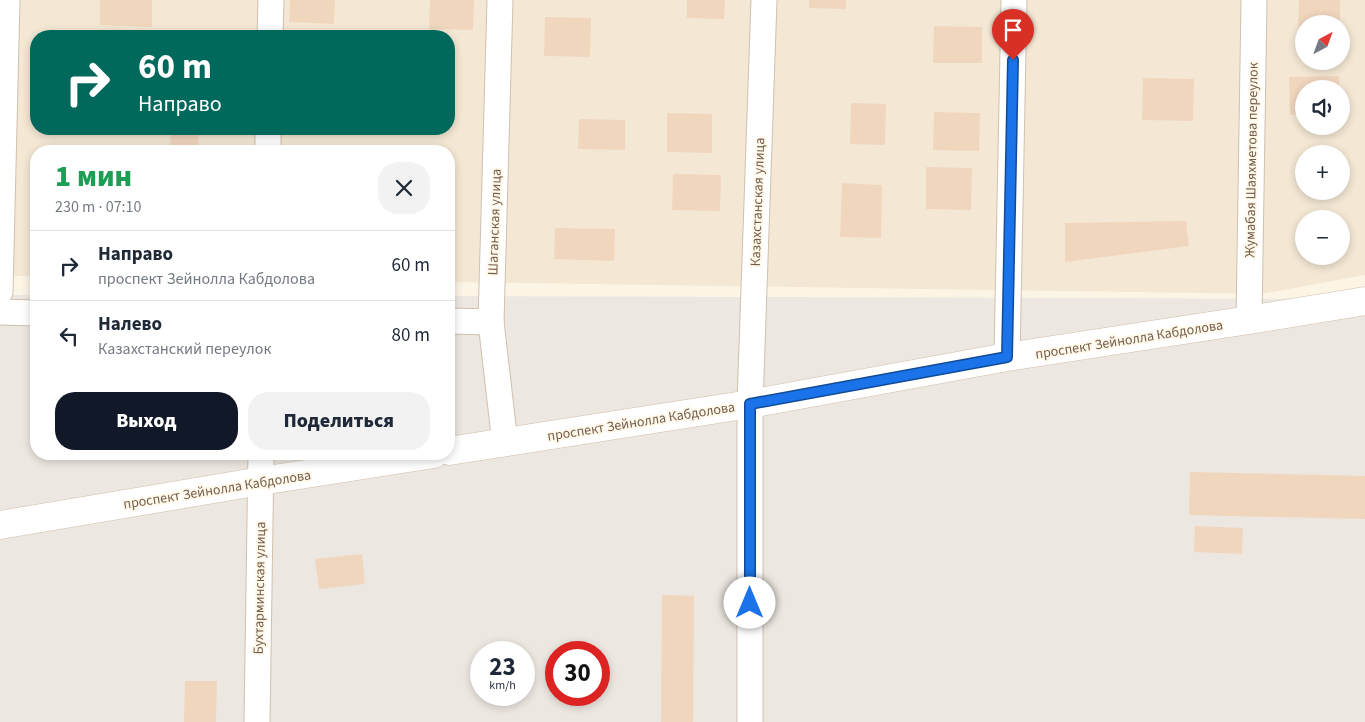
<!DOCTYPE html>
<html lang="ru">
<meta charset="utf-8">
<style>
:root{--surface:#fff;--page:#f2f2f3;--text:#1f2937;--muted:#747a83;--line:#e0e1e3;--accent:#111827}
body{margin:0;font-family:"Source Sans 3",sans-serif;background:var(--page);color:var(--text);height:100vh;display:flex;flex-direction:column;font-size:19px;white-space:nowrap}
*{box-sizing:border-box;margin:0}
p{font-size:16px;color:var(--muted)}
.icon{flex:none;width:28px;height:28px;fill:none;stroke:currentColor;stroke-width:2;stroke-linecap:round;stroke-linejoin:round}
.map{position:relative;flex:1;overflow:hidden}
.panel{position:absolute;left:30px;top:145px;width:425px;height:315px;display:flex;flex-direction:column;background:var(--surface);border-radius:20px;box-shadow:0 2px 8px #0003}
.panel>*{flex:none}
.hud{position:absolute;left:30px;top:30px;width:425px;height:105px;border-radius:20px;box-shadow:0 2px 8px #0003;background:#00695c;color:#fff;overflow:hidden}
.needle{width:32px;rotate:41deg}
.buttons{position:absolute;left:1295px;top:15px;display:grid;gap:10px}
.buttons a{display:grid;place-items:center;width:55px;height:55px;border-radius:50%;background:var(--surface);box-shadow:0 2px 8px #0003;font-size:25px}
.speed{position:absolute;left:470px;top:641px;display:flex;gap:10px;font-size:25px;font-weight:700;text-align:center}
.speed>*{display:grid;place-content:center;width:65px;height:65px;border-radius:50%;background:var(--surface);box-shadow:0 2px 8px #0003;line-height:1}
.speed small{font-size:12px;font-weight:400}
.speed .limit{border:8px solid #d22;background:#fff;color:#111}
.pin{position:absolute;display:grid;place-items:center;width:42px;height:42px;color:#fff;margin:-51px -21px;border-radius:50% 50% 50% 0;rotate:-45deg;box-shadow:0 0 5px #0007}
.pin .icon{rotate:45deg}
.me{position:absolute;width:55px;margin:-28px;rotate:0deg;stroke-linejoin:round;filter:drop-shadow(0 0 4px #0008)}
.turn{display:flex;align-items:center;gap:18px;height:105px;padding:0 25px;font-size:22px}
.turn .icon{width:65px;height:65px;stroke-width:2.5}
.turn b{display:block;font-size:35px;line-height:42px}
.round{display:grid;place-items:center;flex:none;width:52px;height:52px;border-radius:20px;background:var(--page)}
.summary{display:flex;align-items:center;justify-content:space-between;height:85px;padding:0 25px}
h1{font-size:30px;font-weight:800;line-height:38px;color:#1e9e55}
.action{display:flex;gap:10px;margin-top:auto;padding:10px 25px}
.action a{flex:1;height:58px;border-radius:20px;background:var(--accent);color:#fff;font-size:20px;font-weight:800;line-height:58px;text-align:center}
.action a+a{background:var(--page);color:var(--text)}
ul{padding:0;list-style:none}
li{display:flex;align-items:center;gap:15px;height:70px;padding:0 25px;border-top:1px solid var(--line)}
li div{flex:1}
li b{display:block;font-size:19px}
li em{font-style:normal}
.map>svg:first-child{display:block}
</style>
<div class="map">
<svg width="1365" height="722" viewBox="0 0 1365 722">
<rect width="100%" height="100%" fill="#fcf5e6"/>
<!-- residential -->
<path fill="#f4e8d4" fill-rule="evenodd" d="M0 0H1365V275L1262 294 449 282V151H36V276H0ZM1304 24H1341V61H1304ZM36 36H449V129H36ZM1304 89H1341V126H1304ZM1304 154H1341V191H1304ZM1304 219H1341V256H1304Z"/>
<!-- industrial -->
<path fill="#ece7e0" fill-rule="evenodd" d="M0 295H36V454H449V296L1365 299V722H0ZM481 652H524V695H481ZM556 652H599V695H556Z"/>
<!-- building -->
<g fill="#f1d6be">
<polygon points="100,0 152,0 152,27 100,25"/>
<polygon points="290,0 335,0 334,24 289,22"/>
<polygon points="430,0 474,0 473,30 429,29"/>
<polygon points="687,0 725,0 724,19 687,18"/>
<polygon points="809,0 846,0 846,9 809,8"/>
<polygon points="1299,0 1340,0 1340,24 1304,24 1304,30 1298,30"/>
<polygon points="545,17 591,18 590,57 544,56"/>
<polygon points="934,26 982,27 982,63 933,63"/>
<polygon points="1339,76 1340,89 1304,89 1304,114 1290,115 1289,77"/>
<polygon points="1143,78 1194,79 1193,121 1142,120"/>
<polygon points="851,103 886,104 885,145 850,144"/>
<polygon points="934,112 980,113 979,151 933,150"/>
<polygon points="667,113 712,114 712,153 667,152"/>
<polygon points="579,119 625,120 625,150 578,149"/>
<polygon points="171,129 199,129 198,149 170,149"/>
<polygon points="926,167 972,168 971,210 926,209"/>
<polygon points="673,174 721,175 720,211 672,210"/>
<polygon points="842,183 882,185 881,238 840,237"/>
<polygon points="1186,221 1189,246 1065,262 1065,223"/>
<polygon points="555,228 615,229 614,261 554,259"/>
<polygon points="1190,472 1365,476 1365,519 1189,515"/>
<polygon points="1195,526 1243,528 1242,554 1194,552"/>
<polygon points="362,554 365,584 319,589 315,559"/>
<polygon points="662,595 694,596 693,722 661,722"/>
<polygon points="185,681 217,681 216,722 184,722"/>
</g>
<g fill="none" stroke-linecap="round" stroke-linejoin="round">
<defs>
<g id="minor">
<polyline points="500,0 491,322 505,443"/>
<polyline points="270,36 271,0"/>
<polyline points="268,151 268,129"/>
<polyline points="0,292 7,0"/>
<polyline points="0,312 36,313"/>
<polyline points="1249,320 1254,0"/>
<polyline points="449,321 491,322"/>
<polyline points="1007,357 1014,0"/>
<polyline points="257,722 261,454"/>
<polyline points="750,722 750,404 764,0"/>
</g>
<g id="secondary">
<polyline points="449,451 750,404 1007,357 1249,320 1365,301"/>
<polyline points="0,525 261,481 434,454"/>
</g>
</defs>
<!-- minor casing -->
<use href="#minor" stroke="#d0c0af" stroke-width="27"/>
<!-- secondary casing -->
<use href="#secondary" stroke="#d1bea9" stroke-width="29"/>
<!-- minor -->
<use href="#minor" stroke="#fff" stroke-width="25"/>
<!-- secondary -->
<use href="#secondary" stroke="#fff" stroke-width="28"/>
</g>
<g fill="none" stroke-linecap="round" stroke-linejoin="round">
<defs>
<polyline id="route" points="750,603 750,404 1007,357 1013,60"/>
</defs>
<!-- route casing -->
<use href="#route" stroke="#114b97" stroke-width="12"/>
<!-- route -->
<use href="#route" stroke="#1a73e8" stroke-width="9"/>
</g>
<g text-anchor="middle" stroke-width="4" stroke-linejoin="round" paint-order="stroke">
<!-- street labels -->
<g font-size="14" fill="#755d4b" stroke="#fff9ec">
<text transform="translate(1251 160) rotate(-89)" y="5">Жумабая Шаяхметова переулок</text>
<text transform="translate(757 202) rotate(-88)" y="5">Казахстанская улица</text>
<text transform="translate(494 222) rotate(-88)" y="5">Шаганская улица</text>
<text transform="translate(1129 339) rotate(-9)" y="5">проспект Зейнолла Кабдолова</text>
<text transform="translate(641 421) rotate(-9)" y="5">проспект Зейнолла Кабдолова</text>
<text transform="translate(217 489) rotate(-9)" y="5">проспект Зейнолла Кабдолова</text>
<text transform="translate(259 588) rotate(-89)" y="5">Бухтарминская улица</text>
</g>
</g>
</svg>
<div class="buttons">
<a><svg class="needle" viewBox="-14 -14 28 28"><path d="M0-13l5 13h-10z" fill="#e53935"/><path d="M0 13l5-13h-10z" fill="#747a83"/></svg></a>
<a><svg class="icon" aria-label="sound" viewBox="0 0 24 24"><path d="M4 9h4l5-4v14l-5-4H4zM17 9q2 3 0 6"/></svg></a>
<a>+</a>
<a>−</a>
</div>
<div class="speed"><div>23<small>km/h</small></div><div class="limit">30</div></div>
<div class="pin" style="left:1013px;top:60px;background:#d93025"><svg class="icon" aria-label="arrive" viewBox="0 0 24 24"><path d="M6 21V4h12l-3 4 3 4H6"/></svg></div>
<svg class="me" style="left:750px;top:603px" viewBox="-20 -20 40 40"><circle r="19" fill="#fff"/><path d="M0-13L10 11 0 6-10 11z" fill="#1a73e8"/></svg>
<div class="hud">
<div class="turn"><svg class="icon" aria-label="right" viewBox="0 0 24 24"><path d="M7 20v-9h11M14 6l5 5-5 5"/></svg><div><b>60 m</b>Направо</div></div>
</div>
<section class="panel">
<div class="summary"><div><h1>1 мин</h1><p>230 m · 07:10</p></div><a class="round"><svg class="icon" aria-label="close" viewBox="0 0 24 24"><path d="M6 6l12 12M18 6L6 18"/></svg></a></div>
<ul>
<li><svg class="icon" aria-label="right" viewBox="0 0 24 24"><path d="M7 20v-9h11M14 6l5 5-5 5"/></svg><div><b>Направо</b><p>проспект Зейнолла Кабдолова</p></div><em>60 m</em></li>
<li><svg class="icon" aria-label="left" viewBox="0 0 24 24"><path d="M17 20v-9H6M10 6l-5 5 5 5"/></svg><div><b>Налево</b><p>Казахстанский переулок</p></div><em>80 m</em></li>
</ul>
<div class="action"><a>Выход</a><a>Поделиться</a></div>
</section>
</div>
